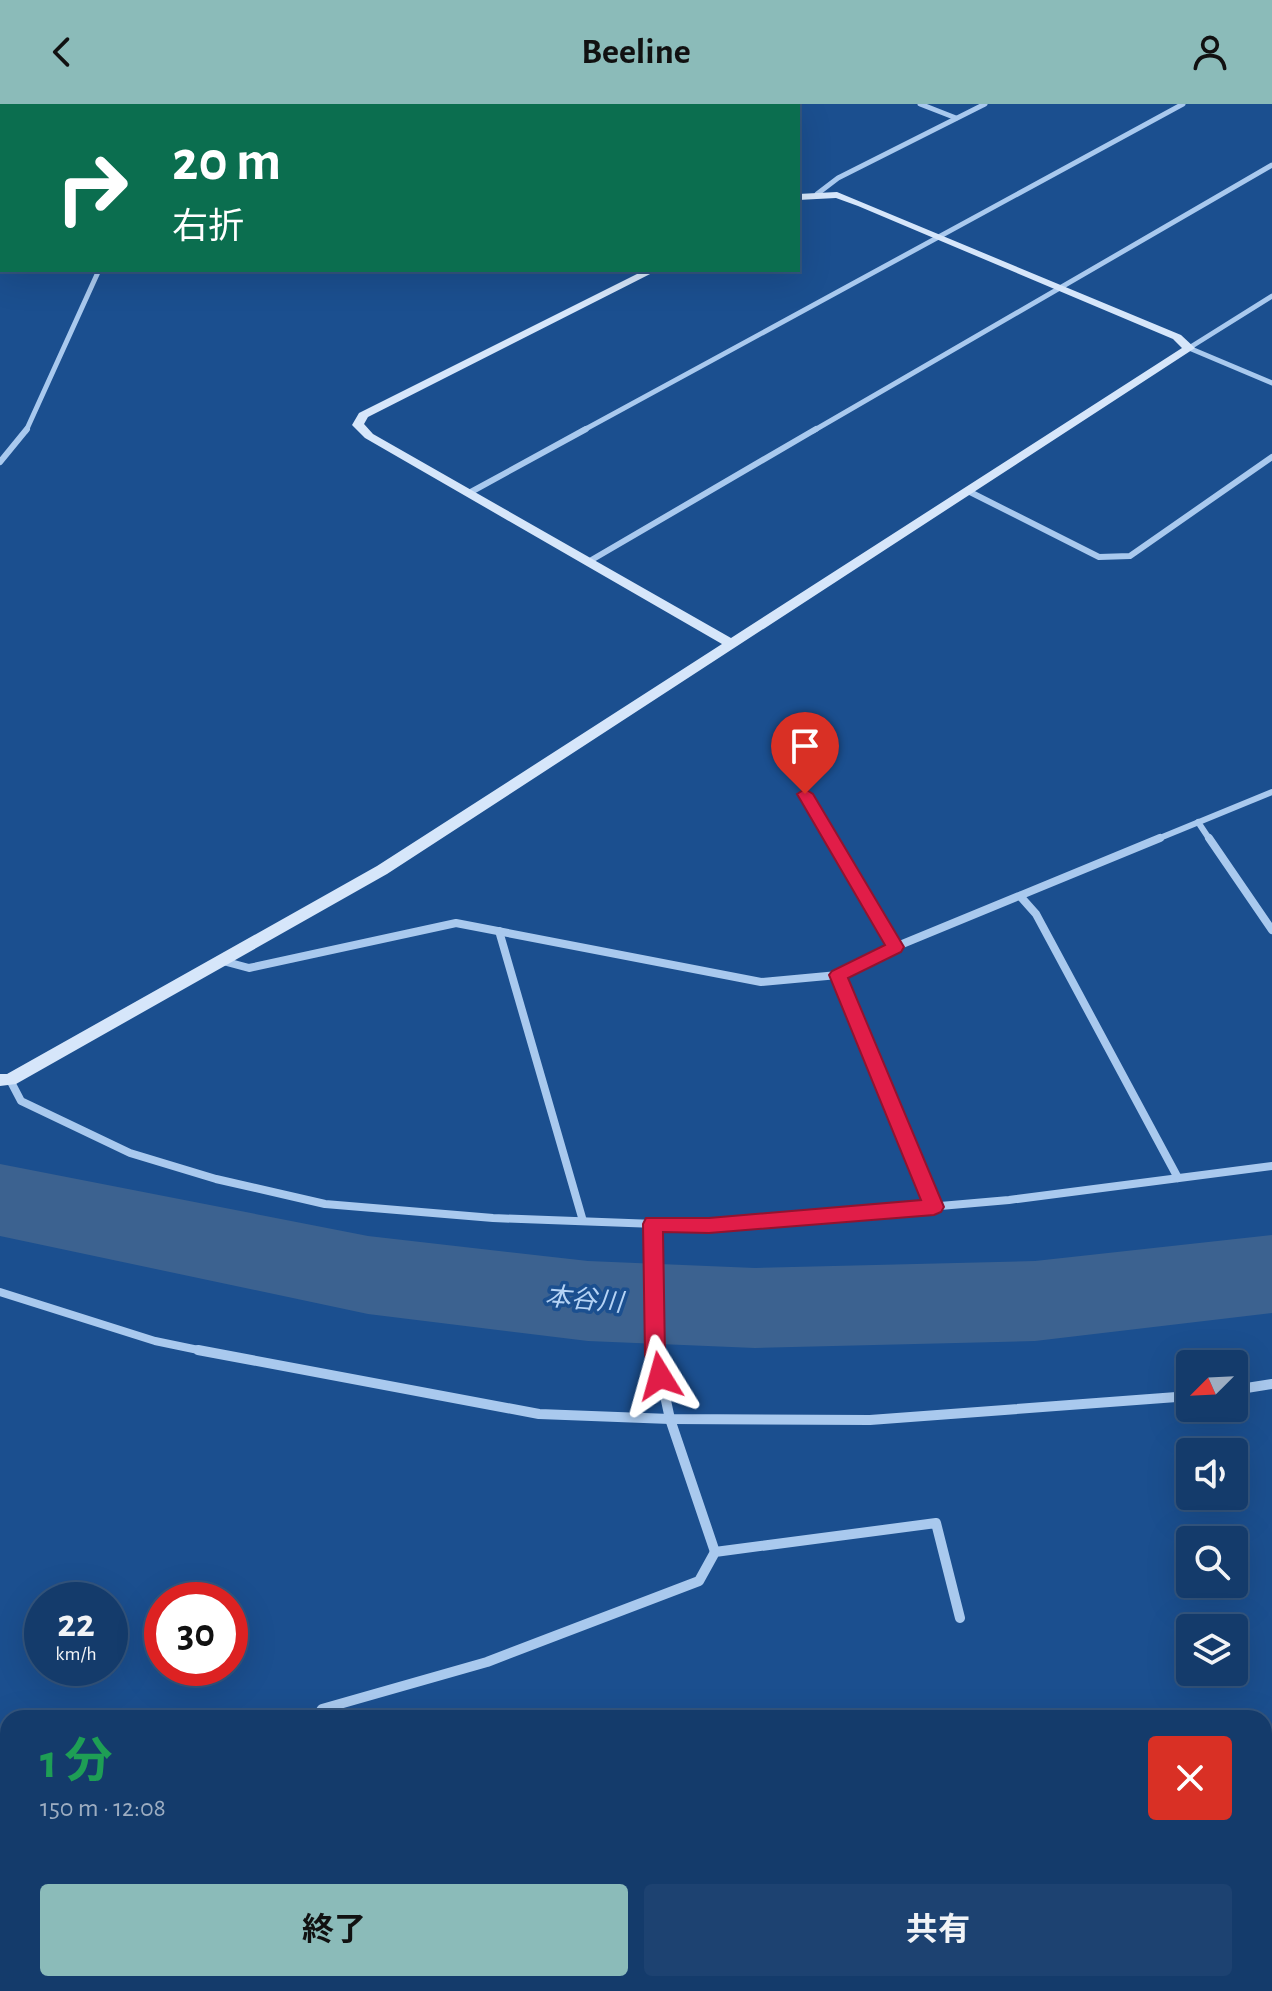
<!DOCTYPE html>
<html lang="ja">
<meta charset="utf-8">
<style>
:root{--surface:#143b6b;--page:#1d4271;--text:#f1f3f6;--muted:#9dadc1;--line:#33557e;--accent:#8bbbb9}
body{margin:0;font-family:"Alegreya Sans","Noto Sans JP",sans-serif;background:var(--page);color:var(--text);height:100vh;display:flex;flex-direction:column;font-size:30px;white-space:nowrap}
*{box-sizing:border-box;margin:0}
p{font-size:26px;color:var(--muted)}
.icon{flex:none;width:44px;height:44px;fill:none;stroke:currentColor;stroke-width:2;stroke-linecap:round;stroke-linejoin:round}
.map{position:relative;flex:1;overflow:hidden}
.panel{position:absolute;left:0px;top:1606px;width:1272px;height:282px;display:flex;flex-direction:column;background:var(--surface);border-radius:24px 24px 0 0;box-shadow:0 8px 32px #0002,0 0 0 2px var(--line)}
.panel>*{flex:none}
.banner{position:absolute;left:0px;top:0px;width:800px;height:168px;box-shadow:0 8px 32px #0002,0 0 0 2px var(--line);background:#0b6e4f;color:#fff;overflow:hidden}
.needle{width:52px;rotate:246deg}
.controls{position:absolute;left:1176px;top:1246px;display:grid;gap:16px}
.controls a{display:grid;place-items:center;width:72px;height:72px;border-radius:8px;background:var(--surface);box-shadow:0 8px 32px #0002,0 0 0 2px var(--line);font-size:40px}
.speed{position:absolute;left:24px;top:1478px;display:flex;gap:16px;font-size:40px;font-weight:700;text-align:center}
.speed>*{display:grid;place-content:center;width:104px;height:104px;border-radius:50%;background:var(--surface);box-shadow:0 8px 32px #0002,0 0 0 2px var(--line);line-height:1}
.speed small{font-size:20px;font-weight:400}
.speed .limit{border:12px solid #d22;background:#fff;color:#111}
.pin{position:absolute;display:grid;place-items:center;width:68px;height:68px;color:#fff;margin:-82px -34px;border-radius:50% 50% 50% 0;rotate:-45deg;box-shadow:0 0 8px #0007}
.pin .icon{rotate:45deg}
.me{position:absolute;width:88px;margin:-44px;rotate:352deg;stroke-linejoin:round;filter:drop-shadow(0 0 6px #0008)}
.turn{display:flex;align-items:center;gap:28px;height:168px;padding:0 40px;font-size:36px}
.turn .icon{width:104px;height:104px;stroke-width:2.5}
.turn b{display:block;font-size:56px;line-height:68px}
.round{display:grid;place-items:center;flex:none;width:84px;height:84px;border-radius:8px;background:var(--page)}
.headline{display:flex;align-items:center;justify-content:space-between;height:136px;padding:0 40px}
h1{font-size:48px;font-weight:700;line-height:60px;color:#1e9e55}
.cta{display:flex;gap:16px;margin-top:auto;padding:16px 40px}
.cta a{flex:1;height:92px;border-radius:8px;background:var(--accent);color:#111;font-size:32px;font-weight:700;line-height:92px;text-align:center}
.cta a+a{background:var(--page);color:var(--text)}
header{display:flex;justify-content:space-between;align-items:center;height:104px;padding:0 40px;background:var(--accent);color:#111;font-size:36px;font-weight:700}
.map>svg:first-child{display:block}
</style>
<header><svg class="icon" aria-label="back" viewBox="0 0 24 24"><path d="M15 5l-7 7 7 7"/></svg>Beeline<svg class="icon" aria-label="person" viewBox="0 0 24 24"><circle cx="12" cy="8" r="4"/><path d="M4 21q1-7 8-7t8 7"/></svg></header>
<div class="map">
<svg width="1272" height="1887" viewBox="0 0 1272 1887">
<rect width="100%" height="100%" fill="#1b4f8f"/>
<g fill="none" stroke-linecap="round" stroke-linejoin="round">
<!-- river -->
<polygon fill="#3c6290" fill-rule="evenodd" points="0,1060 368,1132 588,1157 755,1164 1035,1157 1272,1131 1272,1209 1035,1237 755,1244 588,1237 368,1210 0,1132"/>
<!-- street-far3 -->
<g stroke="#a9c9ee" stroke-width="5">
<polyline points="272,0 309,2"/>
<polyline points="920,0 956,14"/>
<polyline points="409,2 414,0"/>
<polyline points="595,2 599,0"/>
<polyline points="784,2 789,0"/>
<polyline points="817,90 838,74 985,0"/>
<polyline points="1189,244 1272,192"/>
<polyline points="1189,244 1272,279"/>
<polyline points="26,327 99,166"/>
<polyline points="582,327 1183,0"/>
<polyline points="813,327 1272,61"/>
</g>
<!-- street-far2 -->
<g stroke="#a9c9ee" stroke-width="6">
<polyline points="0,358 27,325"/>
<polyline points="968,387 1099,453 1130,452 1272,353"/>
<polyline points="469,389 586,325"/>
<polyline points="588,458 816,325"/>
<polyline points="805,690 832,736"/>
<polyline points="1198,718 1210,736"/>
<polyline points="1155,736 1272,688"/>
</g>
<!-- street-far1 -->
<g stroke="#a9c9ee" stroke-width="8">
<polyline points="831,734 895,843"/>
<polyline points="1209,734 1272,826"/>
<polyline points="1020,792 1036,810 1178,1074"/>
<polyline points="499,827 583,1117"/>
<polyline points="223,857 249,864 456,819 761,878 838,871 895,843 1160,734"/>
<polyline points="838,871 934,1103"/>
<polyline points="10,976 21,997 130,1049 216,1075 325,1100 493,1114 709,1122 1009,1096 1272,1062"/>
<polyline points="653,1120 655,1248"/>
<polyline points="0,1188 155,1237 208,1248"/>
</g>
<!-- street -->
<g stroke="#a9c9ee" stroke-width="10">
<polyline points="198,1246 539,1310 670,1315 870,1316 1190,1292"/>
<polyline points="655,1246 670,1315 715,1448"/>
<polyline points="1234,1286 1272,1280"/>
<polyline points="316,1614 322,1605 487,1558 699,1477 715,1448 936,1419 960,1514"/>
<polyline points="0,1765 8,1764"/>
<polyline points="1264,1767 1272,1763"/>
<polyline points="1066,1887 1072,1880"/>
</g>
<!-- secondary -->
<polygon fill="#d6e6fa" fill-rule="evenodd" points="837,88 1181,231 1195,244 387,770 16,980 0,982 0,970 7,970 377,762 722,540 365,334 352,321 359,309 645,166 658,166 368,313 364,320 373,330 731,534 1182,244 1173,235 858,102 836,94 798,96 798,90"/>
</g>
<!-- route -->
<polygon fill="#e11d48" stroke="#92132f" stroke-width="2" points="805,685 813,690 904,843 901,848 848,874 944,1103 941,1108 934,1111 709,1129 663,1128 665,1251 670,1272 667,1278 660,1281 653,1278 645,1251 643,1120 646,1114 709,1114 921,1096 829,871 832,867 885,841 797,690"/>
<g text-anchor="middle" stroke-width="7" stroke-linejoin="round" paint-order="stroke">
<!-- water labels -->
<g font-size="26" font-style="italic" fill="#b5d3f5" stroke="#1b4f8f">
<text transform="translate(584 1195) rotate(5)" y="9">本谷川</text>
</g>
</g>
</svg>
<div class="controls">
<a><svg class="needle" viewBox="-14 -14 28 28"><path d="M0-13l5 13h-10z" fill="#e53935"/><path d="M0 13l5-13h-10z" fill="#9dadc1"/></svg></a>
<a><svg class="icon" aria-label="sound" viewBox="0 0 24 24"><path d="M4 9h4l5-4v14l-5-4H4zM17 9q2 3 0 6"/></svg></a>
<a><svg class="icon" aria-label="search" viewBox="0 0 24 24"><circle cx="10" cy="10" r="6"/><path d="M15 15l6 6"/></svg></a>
<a><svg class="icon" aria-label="layers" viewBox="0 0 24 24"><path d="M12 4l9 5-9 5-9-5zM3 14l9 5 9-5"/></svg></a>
</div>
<div class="speed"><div>22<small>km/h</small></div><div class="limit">30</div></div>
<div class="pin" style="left:805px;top:690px;background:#d93025"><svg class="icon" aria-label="arrive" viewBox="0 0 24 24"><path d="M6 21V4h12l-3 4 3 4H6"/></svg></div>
<svg class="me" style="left:660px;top:1272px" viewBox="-20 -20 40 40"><path d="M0-17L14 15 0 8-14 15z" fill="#e11d48" stroke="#fff" stroke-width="4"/></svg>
<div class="banner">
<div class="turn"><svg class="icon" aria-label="right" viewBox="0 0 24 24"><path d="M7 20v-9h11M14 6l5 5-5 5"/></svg><div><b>20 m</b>右折</div></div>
</div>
<section class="panel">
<div class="headline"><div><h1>1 分</h1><p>150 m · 12:08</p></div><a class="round" style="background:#d93025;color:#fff"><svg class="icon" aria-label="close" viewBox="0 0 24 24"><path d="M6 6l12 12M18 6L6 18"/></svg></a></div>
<div class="cta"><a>終了</a><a>共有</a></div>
</section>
</div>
